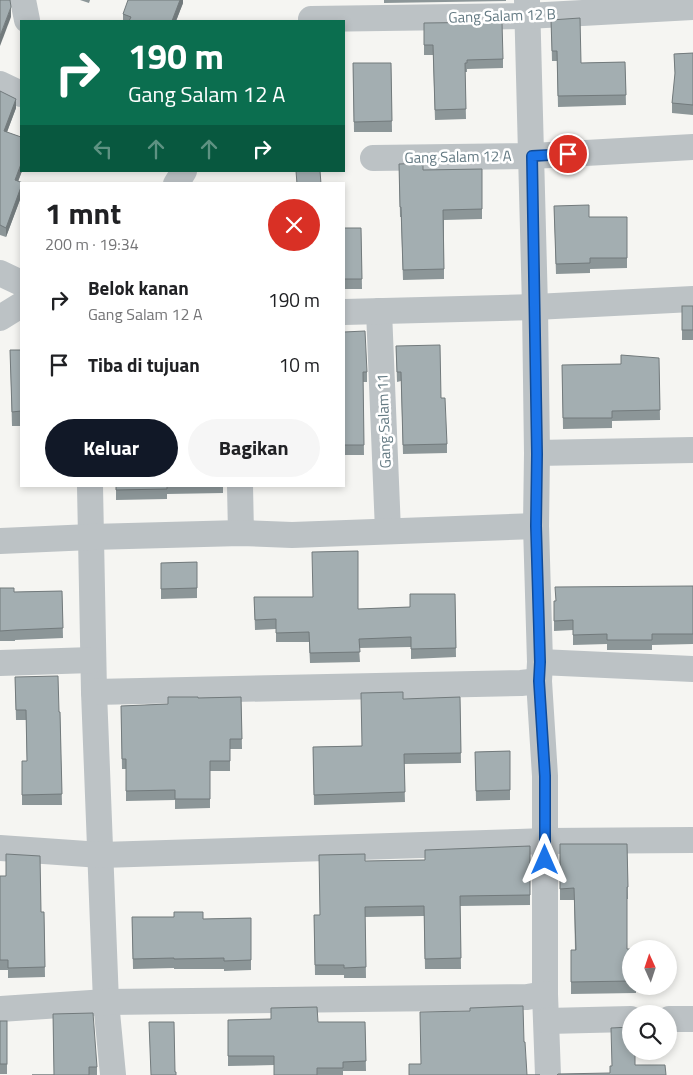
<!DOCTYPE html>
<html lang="id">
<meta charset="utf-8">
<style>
:root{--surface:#fff;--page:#f6f6f6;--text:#202124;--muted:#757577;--accent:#111827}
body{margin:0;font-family:"Titillium Web",sans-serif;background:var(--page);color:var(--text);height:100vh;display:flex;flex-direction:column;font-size:19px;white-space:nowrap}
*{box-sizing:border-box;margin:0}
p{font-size:16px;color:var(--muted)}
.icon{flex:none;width:28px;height:28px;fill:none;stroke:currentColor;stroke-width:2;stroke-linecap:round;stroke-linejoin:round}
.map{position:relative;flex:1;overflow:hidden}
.side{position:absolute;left:20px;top:182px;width:325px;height:305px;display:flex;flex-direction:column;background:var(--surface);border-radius:0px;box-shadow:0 2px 8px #0003}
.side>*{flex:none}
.hud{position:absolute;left:20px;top:20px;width:325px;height:152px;border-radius:0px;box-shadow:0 2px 8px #0003;background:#0b6e4f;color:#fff;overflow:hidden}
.needle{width:32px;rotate:357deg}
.fabs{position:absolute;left:622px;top:940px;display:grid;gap:10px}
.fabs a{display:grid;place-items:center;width:55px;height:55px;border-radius:50%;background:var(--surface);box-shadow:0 2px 8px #0003;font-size:25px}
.pin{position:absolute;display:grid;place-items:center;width:42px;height:42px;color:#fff;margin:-21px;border:2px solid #fff;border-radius:50%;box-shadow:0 1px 5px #0007}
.me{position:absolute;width:55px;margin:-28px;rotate:0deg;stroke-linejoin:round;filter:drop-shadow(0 0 4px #0008)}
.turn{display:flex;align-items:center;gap:18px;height:105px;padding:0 25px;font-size:22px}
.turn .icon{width:65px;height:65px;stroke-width:2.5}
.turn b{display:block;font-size:35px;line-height:42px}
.lanes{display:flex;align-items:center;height:48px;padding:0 25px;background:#0003;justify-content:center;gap:25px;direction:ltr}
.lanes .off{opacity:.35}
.round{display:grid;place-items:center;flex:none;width:52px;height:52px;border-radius:26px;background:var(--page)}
.summary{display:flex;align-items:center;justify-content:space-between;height:85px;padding:0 25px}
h1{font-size:30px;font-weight:700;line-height:38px}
.button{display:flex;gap:10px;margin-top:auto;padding:10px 25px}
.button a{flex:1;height:58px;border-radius:30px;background:var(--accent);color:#fff;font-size:20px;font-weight:700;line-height:58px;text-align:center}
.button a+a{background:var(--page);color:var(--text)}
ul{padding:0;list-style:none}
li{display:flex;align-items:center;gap:15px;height:65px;padding:0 25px}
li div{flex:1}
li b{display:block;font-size:19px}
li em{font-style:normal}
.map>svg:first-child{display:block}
</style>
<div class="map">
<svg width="693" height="1075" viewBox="0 0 693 1075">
<rect width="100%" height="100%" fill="#f5f5f2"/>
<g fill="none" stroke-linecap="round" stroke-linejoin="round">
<!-- minor -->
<g stroke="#bcc2c5" stroke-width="26">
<polyline points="23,0 27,20"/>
<polyline points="527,0 535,307 537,453 536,526 540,662 539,681 545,776 545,994 548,1075"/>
<polyline points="311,19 527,16 693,7"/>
<polyline points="0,84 21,94"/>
<polyline points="373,158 532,156 693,147"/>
<polyline points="176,184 184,171"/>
<polyline points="0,273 21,283"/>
<polyline points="379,311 388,531"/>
<polyline points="344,312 535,307 693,299"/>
<polyline points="0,318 21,305"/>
<polyline points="537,453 693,450"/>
<polyline points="90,486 94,692 106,1002 113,1075"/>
<polyline points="240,486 241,533"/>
<polyline points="0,541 91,537 241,533 292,535 536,526"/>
<polyline points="540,662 693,669"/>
<polyline points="0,663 92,660"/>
<polyline points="94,692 521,683 539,681"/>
<polyline points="0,848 101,855 518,842 545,841 693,840"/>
<polyline points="0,1009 106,1002 527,997 545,994"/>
<polyline points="669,1019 693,1019"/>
<polyline points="547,1021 631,1019"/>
</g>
</g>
<!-- wall -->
<g fill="#8c9698">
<polygon points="80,0 90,0 89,3"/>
<polygon points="183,0 183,3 176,21 123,21 123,14"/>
<polygon points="384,0 506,0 506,1 384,3"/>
<polygon points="551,20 581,63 625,62 626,105 558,107 557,61 552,61"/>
<polygon points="424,23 503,59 503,68 467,69 467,72 465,72 466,119 435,120 433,55 424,55"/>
<polygon points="693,53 693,115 672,113 672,103 675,77 674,54"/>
<polygon points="353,63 391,63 392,132 354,132"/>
<polygon points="0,91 16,108 7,132 22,171 18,181 21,184 21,197 6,237 0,235"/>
<polygon points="399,164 423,170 482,169 482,219 444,220 444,279 403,280 401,217 400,217"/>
<polygon points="554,206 589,217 627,217 627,268 590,269 590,273 556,274"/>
<polygon points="344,228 361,228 362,289 344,289"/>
<rect x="682" y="306" width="11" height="34"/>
<polygon points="344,332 367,372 367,382 363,382 364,455 344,455"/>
<polygon points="396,346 447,444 447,453 403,454 401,381 397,382"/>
<polygon points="10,350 21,350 21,426 12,426"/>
<polygon points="659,358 660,420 612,421 612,428 563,429 562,365 621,364"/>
<polygon points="116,486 223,486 223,493 167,494 167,499 116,500"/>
<polygon points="197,562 197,598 161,599 161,563"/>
<polygon points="693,586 693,644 652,645 652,650 607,650 607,644 573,645 573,630 554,631 554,601"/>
<polygon points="0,588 14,592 62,591 63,638 15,640 15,641 0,641"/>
<polygon points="455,594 456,657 411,659 411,647 359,648 360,662 310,663 309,642 276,642 276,629 255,630 254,597 358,609 410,607"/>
<polygon points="15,677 59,712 60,712 62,805 22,805 22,761 27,761 26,720 16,720"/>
<polygon points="241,697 242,749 230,749 230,771 210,771 210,808 175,809 175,800 126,801 126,769 122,769 121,706 168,704 198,698"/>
<polygon points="460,697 461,763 404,764 405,802 314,805 313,747 362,746 403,699"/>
<polygon points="510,751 510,800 476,801 475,752"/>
<polygon points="560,844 627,844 628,899 627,899 627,949 631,949 631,986 636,986 636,993 571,994 571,950 575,950 574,900 560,900"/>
<polygon points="530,846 530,905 460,906 461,969 425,969 424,916 365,917 366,978 344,978 344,975 315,975 314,915 320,915 365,861 425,860"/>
<polygon points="0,876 41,912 44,912 45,977 8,978 8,970 0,970"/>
<polygon points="132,917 203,919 251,918 251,970 224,971 224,969 174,969 174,968 133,969"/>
<polygon points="53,1014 97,1067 97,1075 32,1075 54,1075"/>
<polygon points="228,1020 318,1022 365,1022 366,1071 343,1071 343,1075 274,1075 274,1065 228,1066"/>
<rect x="0" y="1021" width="7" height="53"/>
</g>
<!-- shaded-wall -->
<g fill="#727a7c">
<polygon points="180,0 183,0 183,3 176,21 172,21"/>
<polygon points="11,7 11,17 0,46 0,36"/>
<polygon points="16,99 16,108 4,140 4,131"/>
<polygon points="21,164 22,171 15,190 15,180"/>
<polygon points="21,187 21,197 6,237 6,228"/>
</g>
<!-- building -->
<g fill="#a3aeb1" stroke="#727a7c">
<polygon points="0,0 10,0 11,7 0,36"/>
<polygon points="128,0 180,0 172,21 129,21 131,17 123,14"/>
<polygon points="580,18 581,63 625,62 626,95 558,96 557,51 552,51 551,20"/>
<polygon points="502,22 503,59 467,60 467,63 465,63 466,109 435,110 433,45 424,45 424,23"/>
<polygon points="693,53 693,105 672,103 675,73 674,54"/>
<polygon points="353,63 391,63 392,121 354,122"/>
<polygon points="0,91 16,99 4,131 21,137 21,164 15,180 23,183 21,184 21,187 6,228 0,225"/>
<polygon points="423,163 423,170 482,169 482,209 443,210 444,269 403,270 401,207 400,207 399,164"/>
<polygon points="296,171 320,171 321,184 297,184"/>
<polygon points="589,205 589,217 627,217 627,258 590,258 590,263 556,264 554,206"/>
<polygon points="344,228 361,228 362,279 344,279"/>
<rect x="682" y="306" width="11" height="24"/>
<polygon points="365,331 367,372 363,372 364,445 344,445 344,332"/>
<polygon points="440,345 441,398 445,398 447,444 403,445 401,372 397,372 396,346"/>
<polygon points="10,350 21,350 21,411 12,412"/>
<polygon points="621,355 659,358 660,410 612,411 612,418 563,418 562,365 621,364"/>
<polygon points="116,486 167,486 167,489 116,490"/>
<polygon points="358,551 358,609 410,607 410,594 455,594 456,648 411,649 411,637 359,639 360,652 310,653 309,632 276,633 276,619 255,620 254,597 313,597 312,552"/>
<polygon points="197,562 197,588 161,589 161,563"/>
<polygon points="693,586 693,634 652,634 652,640 607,640 607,634 573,635 573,620 554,621 554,601 556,601 555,587"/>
<polygon points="0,588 14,588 14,592 62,591 63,628 15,630 0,631"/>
<polygon points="58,676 59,712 60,712 62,794 22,795 22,761 27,761 26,710 16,710 15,677"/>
<polygon points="403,692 403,699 460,697 461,753 404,754 405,792 314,795 313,747 362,746 361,693"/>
<polygon points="168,697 198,697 198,698 241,697 242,739 230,739 230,761 210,761 210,799 175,799 175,790 126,791 126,759 122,759 121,706 168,704"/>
<polygon points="510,751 510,790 476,791 475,752"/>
<polygon points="560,844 627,844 628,887 627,887 627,949 631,949 631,981 571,982 571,950 576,950 574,888 560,889"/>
<polygon points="530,846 530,895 460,896 461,958 425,959 424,906 365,907 366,967 344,968 344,965 315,965 314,915 320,915 319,855 365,854 365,861 425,860 425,850"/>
<polygon points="6,854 40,856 41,912 44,912 45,967 8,968 8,960 0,960 0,876 6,876"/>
<polygon points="174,912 203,912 203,919 251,918 251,960 224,961 224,958 174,959 174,958 133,959 132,917 174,917"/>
<polygon points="523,1006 524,1042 525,1042 527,1075 540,1075 409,1075 409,1064 421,1064 420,1012 470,1011 470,1008"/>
<polygon points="317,1007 318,1022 365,1022 366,1061 343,1062 343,1068 317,1068 317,1075 274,1075 274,1056 228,1056 228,1020 271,1019 271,1008"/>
<polygon points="93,1013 97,1067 89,1067 89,1075 32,1075 54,1075 53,1014"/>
<rect x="0" y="1021" width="7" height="43"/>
<polygon points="149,1022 174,1022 175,1072 176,1072 176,1075 151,1075"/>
<polygon points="631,1027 631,1051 635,1051 635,1065 665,1065 666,1075 557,1075 558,1074 610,1073 610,1066 612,1066 611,1028"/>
</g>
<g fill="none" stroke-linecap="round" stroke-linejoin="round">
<defs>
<polyline id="route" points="545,860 545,776 539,681 540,662 536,526 537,454 532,156 568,154"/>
</defs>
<!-- route casing -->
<use href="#route" stroke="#114b97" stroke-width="12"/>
<!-- route -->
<use href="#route" stroke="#1a73e8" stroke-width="9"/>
</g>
<g text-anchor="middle" stroke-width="5" stroke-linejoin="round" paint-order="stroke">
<!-- street labels -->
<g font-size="15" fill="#647a83" stroke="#fff">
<text transform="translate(502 16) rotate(-2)" y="5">Gang Salam 12 B</text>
<text transform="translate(458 157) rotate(-1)" y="5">Gang Salam 12 A</text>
<text transform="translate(384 421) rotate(-92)" y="5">Gang Salam 11</text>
</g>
</g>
</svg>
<div class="fabs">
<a><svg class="needle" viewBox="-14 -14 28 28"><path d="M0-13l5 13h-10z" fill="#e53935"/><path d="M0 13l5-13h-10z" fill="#757577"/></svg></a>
<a><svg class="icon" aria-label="search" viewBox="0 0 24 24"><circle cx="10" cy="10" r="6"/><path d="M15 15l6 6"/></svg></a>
</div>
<div class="pin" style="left:568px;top:154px;background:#d93025"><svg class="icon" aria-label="arrive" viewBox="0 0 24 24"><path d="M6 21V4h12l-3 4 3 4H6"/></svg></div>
<svg class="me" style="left:545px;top:860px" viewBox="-20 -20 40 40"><path d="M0-17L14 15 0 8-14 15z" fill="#1a73e8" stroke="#fff" stroke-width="4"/></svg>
<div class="hud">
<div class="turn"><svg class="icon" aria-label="right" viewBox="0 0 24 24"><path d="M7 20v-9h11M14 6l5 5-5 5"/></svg><div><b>190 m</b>Gang Salam 12 A</div></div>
<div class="lanes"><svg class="icon off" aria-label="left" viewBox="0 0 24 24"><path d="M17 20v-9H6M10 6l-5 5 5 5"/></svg><svg class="icon off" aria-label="ahead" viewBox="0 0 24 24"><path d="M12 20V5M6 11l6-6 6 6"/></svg><svg class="icon off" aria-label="ahead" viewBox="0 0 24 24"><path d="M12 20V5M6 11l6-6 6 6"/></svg><svg class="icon" aria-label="right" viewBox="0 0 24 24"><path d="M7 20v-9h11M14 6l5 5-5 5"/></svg></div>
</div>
<section class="side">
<div class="summary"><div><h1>1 mnt</h1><p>200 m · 19:34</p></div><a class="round" style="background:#d93025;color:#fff"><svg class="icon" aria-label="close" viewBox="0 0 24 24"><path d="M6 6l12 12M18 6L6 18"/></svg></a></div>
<ul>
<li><svg class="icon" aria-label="right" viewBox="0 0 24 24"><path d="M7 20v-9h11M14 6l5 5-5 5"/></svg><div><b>Belok kanan</b><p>Gang Salam 12 A</p></div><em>190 m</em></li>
<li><svg class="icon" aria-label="arrive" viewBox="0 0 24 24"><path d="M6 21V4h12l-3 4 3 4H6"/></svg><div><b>Tiba di tujuan</b></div><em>10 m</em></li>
</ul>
<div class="button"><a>Keluar</a><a>Bagikan</a></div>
</section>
</div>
